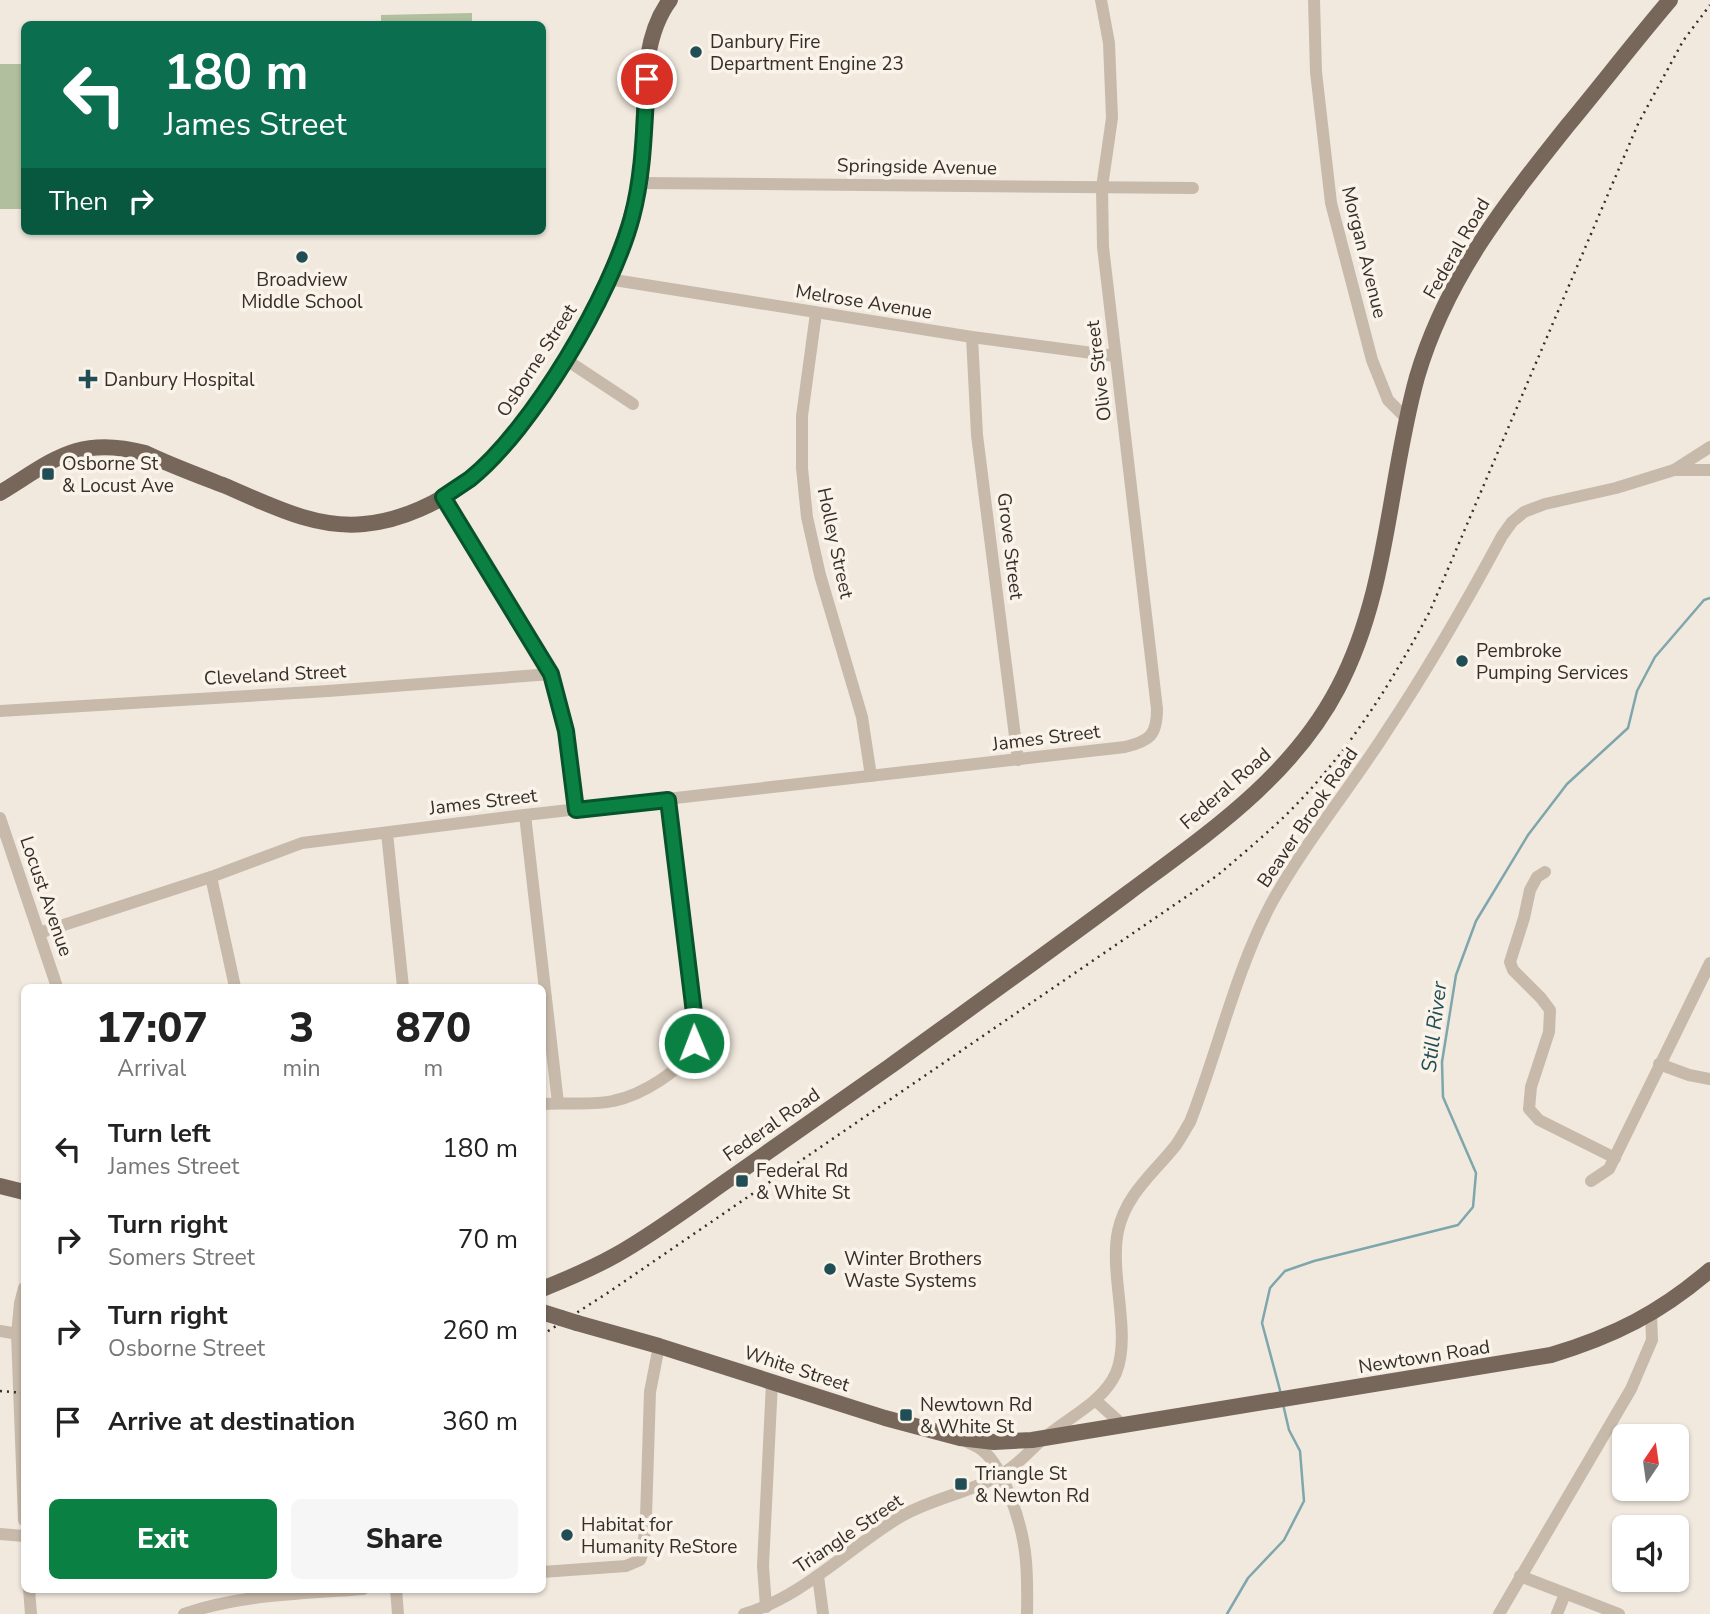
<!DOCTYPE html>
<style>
:root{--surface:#fff;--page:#f6f6f6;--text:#222;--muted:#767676;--accent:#0b8043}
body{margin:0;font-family:"Nunito Sans",sans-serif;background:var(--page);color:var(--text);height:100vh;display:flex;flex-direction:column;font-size:26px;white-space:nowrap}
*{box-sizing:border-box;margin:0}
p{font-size:23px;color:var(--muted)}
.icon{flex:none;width:38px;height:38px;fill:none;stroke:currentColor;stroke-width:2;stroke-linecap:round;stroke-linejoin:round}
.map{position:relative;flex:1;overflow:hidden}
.details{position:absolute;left:21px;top:984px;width:525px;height:609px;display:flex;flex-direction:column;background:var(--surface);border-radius:10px;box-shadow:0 2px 5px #0004}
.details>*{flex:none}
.banner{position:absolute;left:21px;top:21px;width:525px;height:214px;border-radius:10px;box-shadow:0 2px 5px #0004;background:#0b6e4f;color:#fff;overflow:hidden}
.needle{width:46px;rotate:13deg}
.controls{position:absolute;left:1612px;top:1424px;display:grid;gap:14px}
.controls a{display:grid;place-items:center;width:77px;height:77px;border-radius:10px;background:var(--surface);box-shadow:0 2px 5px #0004;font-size:35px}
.pin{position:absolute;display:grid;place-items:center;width:60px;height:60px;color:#fff;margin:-30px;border:4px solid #fff;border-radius:50%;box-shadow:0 2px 7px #0007}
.me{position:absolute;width:77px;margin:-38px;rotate:359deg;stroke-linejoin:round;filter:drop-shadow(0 0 5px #0008)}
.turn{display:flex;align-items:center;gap:24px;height:147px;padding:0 28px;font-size:32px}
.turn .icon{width:91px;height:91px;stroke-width:2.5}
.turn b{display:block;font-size:49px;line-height:60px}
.then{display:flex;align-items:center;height:66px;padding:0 28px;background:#0003;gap:14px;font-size:26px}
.eta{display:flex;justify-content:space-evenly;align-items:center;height:119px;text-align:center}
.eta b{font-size:42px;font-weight:800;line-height:49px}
.action{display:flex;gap:14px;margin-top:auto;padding:14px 28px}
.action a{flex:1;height:80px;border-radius:10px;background:var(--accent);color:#fff;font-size:28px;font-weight:800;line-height:80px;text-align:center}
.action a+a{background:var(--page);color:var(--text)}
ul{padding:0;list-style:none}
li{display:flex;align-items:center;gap:21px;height:91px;padding:0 28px}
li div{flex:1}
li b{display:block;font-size:26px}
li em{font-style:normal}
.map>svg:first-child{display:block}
</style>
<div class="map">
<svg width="1710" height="1614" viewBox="0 0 1710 1614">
<rect width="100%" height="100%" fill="#f1e9de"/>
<!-- green -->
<g fill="#b1bf9f">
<polygon points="472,13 472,24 381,24 381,15"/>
<rect x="0" y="64" width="24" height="145"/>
</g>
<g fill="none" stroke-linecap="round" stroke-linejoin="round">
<!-- stream -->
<g stroke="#7ea6ac" stroke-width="2.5">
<polyline points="1281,1394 1262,1323 1270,1288 1285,1271 1314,1261 1458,1225 1473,1207 1476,1173 1443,1097 1442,1062 1456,975 1476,921 1528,835 1567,784 1628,728 1637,691 1655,657 1704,600 1710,598"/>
<polyline points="1227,1614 1248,1578 1284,1540 1304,1501 1300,1451 1289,1430 1283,1404"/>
</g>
<!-- minor -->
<g stroke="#c8baaa" stroke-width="12">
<polyline points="1314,0 1316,72 1331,203 1372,360 1388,400 1407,419"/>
<polyline points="640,183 1193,188"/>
<polyline points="608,279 972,337 1115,356"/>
<polyline points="816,313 802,416 802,468 807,517 820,575 862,717 871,776"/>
<polyline points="972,337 977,435 1018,760"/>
<polyline points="565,359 633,404"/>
<polyline points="1674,470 1710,470"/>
<polyline points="443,497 552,674 566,731 576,810"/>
<polyline points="0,711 328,691 552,674"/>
<polyline points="525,815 558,1103"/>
<polyline points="0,818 57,987"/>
<polyline points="387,833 403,987"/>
<polyline points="1545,872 1537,877 1530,890 1524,918 1510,962 1513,970 1541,998 1550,1010 1549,1032 1531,1087 1529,1109 1539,1120 1615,1158"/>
<polyline points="211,877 235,987"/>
<path d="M39 933 211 877 302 843 525 815 1125 747C1150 741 1157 735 1157 709L1103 247 1102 187 1112 118 1109 43 1101 0"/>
<polyline points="1659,1064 1689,1075 1710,1079"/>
<path d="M542 1104C565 1102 591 1106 613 1101 639 1096 686 1070 694 1043 695 1036 694 1027 695 1021L668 800"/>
<polyline points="1591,1181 1609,1169 1710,963"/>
<polyline points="24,1288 20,1303 17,1334 24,1520"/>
<polyline points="0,1331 24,1335"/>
<polyline points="1095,1400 1124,1426"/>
<path d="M963 1440C969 1443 977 1446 982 1450 995 1460 1002 1477 1008 1491 1027 1537 1028 1566 1027 1614"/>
<polyline points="0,1534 24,1536"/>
<polyline points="542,1572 626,1566 640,1560 643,1552 646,1517 650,1392 659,1346"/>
<polyline points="818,1576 823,1614"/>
<polyline points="1520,1576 1619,1614"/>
<polyline points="29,1589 31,1614"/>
<polyline points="396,1589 398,1614"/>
<polyline points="766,1607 763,1566 772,1382"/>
<path d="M184 1614C241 1594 302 1594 363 1589"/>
<path d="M744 1614C804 1596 847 1549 900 1517 932 1498 970 1493 1002 1474 1018 1465 1029 1451 1042 1440 1066 1418 1102 1404 1116 1373 1132 1334 1109 1275 1118 1231 1126 1194 1154 1173 1176 1145 1181 1138 1185 1130 1190 1122 1218 1051 1235 972 1271 904 1304 844 1349 790 1386 732 1428 669 1466 603 1502 536L1512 522 1524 512 1545 504 1616 488 1674 470 1710 447"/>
<polyline points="1499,1614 1631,1389 1652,1340 1651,1313"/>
<polyline points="1557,1614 1565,1594"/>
</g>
<!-- major -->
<g stroke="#77675b" stroke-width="16">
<path d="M0 493C54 460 78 435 145 453 170 465 197 475 223 485 268 504 314 529 364 524 401 521 441 502 470 479 542 421 622 276 639 185 650 127 633 49 670 0"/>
<polyline points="0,1186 24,1192"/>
<path d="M542 1289C567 1279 593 1268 616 1255 657 1232 696 1202 735 1175 786 1139 837 1103 889 1067 969 1009 1049 952 1128 893 1207 834 1291 778 1338 688 1389 591 1388 481 1417 377 1446 278 1505 204 1568 125 1602 84 1635 41 1670 0"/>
<polyline points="542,1312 561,1318"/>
<path d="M577 1323 659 1346 885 1418 960 1438 994 1442 1032 1440 1551 1355C1614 1336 1660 1313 1710 1270"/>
</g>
<!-- rail -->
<g stroke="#362e29" stroke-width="2.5" stroke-dasharray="2 5" stroke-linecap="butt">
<path d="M542 1335 609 1292 1218 875C1240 856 1264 836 1286 815 1346 756 1391 684 1430 611L1638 124 1683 41 1710 5"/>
<polyline points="0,1391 24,1393"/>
</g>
<!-- major-bridge -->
<polyline stroke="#77675b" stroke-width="16" points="561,1318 577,1323"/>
</g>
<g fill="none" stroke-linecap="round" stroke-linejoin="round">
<defs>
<path id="route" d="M647 79C644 125 644 172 632 217 612 294 532 429 470 479 461 485 452 491 443 497L551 674 566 731 576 810 668 800 695 1021 694 1043"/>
</defs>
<!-- route casing -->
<use href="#route" stroke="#07532c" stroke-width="18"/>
<!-- route -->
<use href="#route" stroke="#0b8043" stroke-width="12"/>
</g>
<!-- markers -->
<g fill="#214d55" stroke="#f9f3ea" stroke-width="2.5">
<circle cx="696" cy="52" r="7"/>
<circle cx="302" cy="257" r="7"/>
<path d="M84.5 368.5h7v7h7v7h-7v7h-7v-7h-7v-7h7z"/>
<rect x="41" y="467" width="14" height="14" rx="3.5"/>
<circle cx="1462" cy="661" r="7"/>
<rect x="735" y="1174" width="14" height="14" rx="3.5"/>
<circle cx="830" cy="1269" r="7"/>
<rect x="899" y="1408" width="14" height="14" rx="3.5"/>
<rect x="954" y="1477" width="14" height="14" rx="3.5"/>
<circle cx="567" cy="1535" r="7"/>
</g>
<g text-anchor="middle" stroke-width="7" stroke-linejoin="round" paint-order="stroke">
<!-- poi labels -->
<g font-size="19" fill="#362e29" stroke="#f9f3ea" text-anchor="start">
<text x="710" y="48">Danbury Fire<tspan x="710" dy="22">Department Engine 23</tspan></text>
<text x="302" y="286" text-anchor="middle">Broadview<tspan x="302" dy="22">Middle School</tspan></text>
<text x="104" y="386">Danbury Hospital</text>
<text x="62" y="470">Osborne St<tspan x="62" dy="22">&amp; Locust Ave</tspan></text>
<text x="1476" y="657">Pembroke<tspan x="1476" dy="22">Pumping Services</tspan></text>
<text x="756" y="1177">Federal Rd<tspan x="756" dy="22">&amp; White St</tspan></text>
<text x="844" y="1265">Winter Brothers<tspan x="844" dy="22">Waste Systems</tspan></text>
<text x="920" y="1411">Newtown Rd<tspan x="920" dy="22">&amp; White St</tspan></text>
<text x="975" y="1480">Triangle St<tspan x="975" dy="22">&amp; Newton Rd</tspan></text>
<text x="581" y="1531">Habitat for<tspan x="581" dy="22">Humanity ReStore</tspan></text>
</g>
<!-- street labels -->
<g font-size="19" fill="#362e29" stroke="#f9f3ea">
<text transform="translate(917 166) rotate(1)" y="7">Springside Avenue</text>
<text transform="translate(1456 248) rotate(-60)" y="7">Federal Road</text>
<text transform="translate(1365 252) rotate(76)" y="7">Morgan Avenue</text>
<text transform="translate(864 301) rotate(9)" y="7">Melrose Avenue</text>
<text transform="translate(536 360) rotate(-57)" y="7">Osborne Street</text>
<text transform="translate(1098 371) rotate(-97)" y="7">Olive Street</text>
<text transform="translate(836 543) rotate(78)" y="7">Holley Street</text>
<text transform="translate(1011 546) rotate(83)" y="7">Grove Street</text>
<text transform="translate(275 674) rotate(-3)" y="7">Cleveland Street</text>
<text transform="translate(1046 737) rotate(-7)" y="7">James Street</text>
<text transform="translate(1225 788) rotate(-41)" y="7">Federal Road</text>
<text transform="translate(483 801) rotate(-7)" y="7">James Street</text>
<text transform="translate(1307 817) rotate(-56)" y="7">Beaver Brook Road</text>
<text transform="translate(47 896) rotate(71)" y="7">Locust Avenue</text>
<text transform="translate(771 1124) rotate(-35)" y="7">Federal Road</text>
<text transform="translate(1424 1356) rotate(-9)" y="7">Newtown Road</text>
<text transform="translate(797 1368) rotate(18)" y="7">White Street</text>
<text transform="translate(848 1533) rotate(-34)" y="7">Triangle Street</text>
</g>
<!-- water labels -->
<g font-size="21" font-style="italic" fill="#214d55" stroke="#f9f3ea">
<text transform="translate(1434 1027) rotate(-83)" y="7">Still River</text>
</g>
</g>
</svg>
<div class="controls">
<a><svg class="needle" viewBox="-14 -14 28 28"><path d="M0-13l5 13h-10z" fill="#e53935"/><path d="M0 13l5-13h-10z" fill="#767676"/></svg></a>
<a><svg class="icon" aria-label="sound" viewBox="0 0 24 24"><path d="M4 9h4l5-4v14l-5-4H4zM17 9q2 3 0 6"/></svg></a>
</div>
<div class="pin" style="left:647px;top:79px;background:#d93025"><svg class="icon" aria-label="arrive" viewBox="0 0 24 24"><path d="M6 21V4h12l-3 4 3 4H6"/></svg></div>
<svg class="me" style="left:694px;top:1043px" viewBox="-20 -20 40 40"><circle r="17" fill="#0b8043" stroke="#fff" stroke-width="3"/><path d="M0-11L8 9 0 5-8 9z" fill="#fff"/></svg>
<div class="banner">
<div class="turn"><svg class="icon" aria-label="left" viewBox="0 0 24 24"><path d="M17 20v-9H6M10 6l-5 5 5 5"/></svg><div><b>180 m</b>James Street</div></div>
<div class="then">Then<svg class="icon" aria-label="right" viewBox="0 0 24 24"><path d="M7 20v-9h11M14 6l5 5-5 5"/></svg></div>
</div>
<section class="details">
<div class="eta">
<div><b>17:07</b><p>Arrival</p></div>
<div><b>3</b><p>min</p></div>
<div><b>870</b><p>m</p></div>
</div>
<ul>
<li><svg class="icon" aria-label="left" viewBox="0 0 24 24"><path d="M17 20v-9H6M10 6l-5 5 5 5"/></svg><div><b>Turn left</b><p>James Street</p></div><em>180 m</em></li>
<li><svg class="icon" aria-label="right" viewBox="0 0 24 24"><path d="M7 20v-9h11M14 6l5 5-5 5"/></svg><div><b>Turn right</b><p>Somers Street</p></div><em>70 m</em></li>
<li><svg class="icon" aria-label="right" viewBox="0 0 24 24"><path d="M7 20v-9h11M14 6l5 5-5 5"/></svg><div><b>Turn right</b><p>Osborne Street</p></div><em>260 m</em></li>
<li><svg class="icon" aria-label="arrive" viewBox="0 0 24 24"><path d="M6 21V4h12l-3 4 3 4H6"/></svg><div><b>Arrive at destination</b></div><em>360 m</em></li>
</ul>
<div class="action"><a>Exit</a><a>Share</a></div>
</section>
</div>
